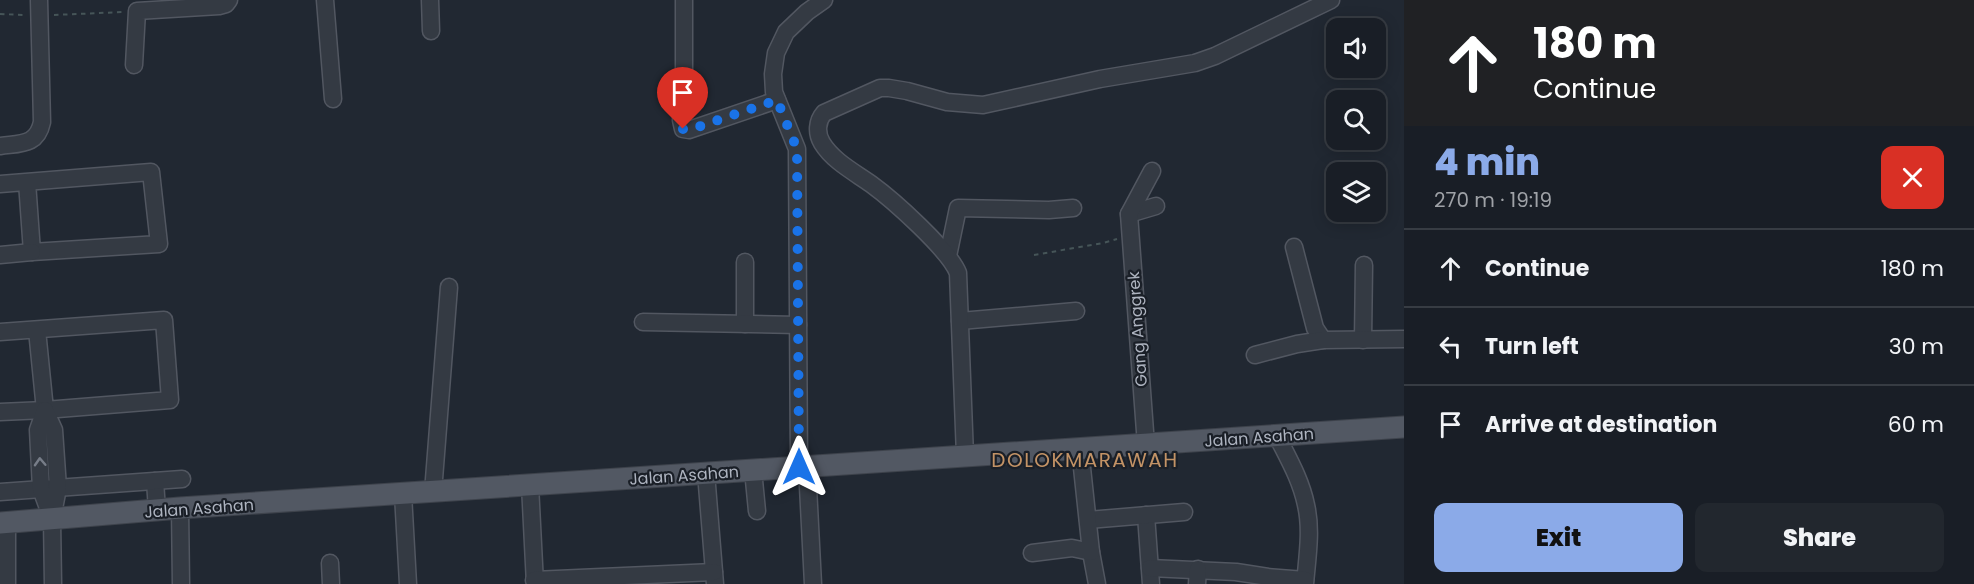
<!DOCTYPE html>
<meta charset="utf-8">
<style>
:root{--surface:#191e26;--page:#22272e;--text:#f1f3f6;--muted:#9fa2a7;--line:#373c43;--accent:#8baae8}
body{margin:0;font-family:Poppins,sans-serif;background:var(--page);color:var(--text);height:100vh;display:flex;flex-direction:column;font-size:22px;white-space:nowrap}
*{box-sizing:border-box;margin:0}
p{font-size:20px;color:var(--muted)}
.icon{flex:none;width:33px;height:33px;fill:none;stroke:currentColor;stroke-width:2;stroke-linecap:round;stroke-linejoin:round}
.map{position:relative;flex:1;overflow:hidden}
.sheet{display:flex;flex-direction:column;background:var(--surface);width:570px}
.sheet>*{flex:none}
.hud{background:#202124;color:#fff;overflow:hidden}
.fabs{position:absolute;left:1326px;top:18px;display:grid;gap:12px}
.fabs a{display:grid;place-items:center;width:60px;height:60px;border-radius:12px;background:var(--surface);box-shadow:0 3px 15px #0003,0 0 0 2px var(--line);font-size:30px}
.pin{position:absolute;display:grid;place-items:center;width:51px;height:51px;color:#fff;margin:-62px -26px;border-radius:50% 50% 50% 0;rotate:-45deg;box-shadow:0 0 6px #0007}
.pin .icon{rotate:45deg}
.me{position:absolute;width:66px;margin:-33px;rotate:0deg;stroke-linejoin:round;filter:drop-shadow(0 0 4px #0008)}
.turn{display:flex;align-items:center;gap:21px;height:126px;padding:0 30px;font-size:27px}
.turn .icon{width:78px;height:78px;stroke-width:2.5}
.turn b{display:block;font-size:42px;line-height:51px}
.round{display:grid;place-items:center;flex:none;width:63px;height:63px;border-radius:12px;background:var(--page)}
.summary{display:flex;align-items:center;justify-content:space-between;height:102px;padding:0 30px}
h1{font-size:36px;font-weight:800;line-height:45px;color:var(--accent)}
.primary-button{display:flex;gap:12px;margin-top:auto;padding:12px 30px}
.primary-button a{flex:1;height:69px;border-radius:12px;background:var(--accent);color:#111;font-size:24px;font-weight:800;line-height:69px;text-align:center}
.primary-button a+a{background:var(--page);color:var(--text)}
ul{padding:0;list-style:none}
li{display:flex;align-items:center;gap:18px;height:78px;padding:0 30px;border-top:2px solid var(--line)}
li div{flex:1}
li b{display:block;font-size:22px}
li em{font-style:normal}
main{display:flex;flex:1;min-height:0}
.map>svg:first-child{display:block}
</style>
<main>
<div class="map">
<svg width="1404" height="584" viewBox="0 0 1404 584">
<rect width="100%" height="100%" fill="#212832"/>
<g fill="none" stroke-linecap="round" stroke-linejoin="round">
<defs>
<g id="minor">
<polyline points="325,0 333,99"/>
<polyline points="430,0 431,31"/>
<polyline points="684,0 684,74 681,120 683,129 689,130 777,100"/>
<polyline points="134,65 137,11 219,6 226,4 229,0"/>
<path d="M0 146C20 143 37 146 42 122L39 0"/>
<polyline points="0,184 151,172 159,244 32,252 27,182"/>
<polyline points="1129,214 1156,206"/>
<polyline points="1294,247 1315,328 1323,340"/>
<polyline points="0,255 32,252"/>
<polyline points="948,256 958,208 1049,210 1073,208"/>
<polyline points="745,262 745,324"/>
<polyline points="960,321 1076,311"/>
<polyline points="643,322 798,325"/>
<polyline points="0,332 164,320 170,400 45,410 37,330"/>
<polyline points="1363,340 1364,265"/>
<polyline points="1255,355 1297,344 1323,340 1404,339"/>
<polyline points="0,412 45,410"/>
<path d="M1277 436C1288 458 1301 480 1306 505 1312 530 1307 559 1305 584"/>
<polyline points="1146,445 1129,214 1152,171"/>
<path d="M965 456 958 273C949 250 893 200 871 184 854 172 833 161 822 143 816 133 817 121 824 113L880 88H889L907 91 947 102 983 105 1100 79 1195 63 1215 56 1331 0"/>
<polyline points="799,467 797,149 774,92 773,74 776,53 786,32 807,12 824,0"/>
<polyline points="807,467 813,584"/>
<polyline points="753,470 757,511"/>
<polyline points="706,473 715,584"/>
<polyline points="155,481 157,510"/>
<polyline points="530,485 535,584"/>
<polyline points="0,492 182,479"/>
<polyline points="433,492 449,287"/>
<polyline points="403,494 408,584"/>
<polyline points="180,508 181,584"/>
<polyline points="1146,515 1151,584"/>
<polyline points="52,519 41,489 38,430 45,410 54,430 58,488 52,519 53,584"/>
<polyline points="1088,520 1184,512"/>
<polyline points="7,522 7,584"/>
<polyline points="1091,552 1097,584"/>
<polyline points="1032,553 1072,548 1091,552 1080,449"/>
<polyline points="330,563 331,584"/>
<polyline points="1150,568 1236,572 1268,577 1305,580"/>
<polyline points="534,580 714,572"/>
<polyline points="1197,584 1198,569"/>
</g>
<polyline id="major" points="0,523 180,508 1404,427"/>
</defs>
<!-- minor casing -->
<use href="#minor" stroke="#525761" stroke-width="19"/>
<!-- major casing -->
<use href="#major" stroke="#3e434c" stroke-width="23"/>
<!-- path -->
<g stroke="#465558" stroke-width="2" stroke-dasharray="4.5 4.5" stroke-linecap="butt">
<polyline points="0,14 24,15"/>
<polyline points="54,15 123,12"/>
<polyline points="1034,255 1103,243 1117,239"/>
</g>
<!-- minor -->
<use href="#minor" stroke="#343a43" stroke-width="16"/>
<!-- major -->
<use href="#major" stroke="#525863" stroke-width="21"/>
</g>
<!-- one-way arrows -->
<defs><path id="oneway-chevron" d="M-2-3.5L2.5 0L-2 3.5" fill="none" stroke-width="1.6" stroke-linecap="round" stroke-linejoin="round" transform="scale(1.5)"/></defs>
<use stroke="#777d88" href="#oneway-chevron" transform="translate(40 462) rotate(-93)"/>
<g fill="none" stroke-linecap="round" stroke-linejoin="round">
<!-- route -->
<polyline stroke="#1a73e8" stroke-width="10" stroke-dasharray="0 18" points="683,129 689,130 777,100 797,149 799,467"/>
</g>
<g text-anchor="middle" stroke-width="4.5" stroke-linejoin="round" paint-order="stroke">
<!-- street labels -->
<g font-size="16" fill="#aeb4c0" stroke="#1a1f27">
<text transform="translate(1137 329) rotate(-94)" y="6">Gang Anggrek</text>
<text transform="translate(1259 437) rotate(-4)" y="6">Jalan Asahan</text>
<text transform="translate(684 475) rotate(-4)" y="6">Jalan Asahan</text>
<text transform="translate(199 508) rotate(-4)" y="6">Jalan Asahan</text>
</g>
<!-- quarter labels -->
<g font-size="20" letter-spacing="1.5" fill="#c39366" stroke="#1a1f27">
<text x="1085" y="467">DOLOKMARAWAH</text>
</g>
</g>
</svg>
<div class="fabs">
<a><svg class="icon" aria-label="sound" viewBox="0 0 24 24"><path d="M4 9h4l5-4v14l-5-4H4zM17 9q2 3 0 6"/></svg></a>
<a><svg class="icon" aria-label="search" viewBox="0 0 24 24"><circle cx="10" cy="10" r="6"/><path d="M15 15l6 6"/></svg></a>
<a><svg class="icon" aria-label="layers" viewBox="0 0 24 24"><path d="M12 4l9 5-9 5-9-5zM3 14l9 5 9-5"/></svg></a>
</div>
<div class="pin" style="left:683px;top:129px;background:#d93025"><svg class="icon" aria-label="arrive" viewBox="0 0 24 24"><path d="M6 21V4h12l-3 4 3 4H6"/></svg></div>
<svg class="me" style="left:799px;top:467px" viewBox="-20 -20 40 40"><path d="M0-17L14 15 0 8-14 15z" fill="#1a73e8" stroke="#fff" stroke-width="4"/></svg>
</div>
<section class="sheet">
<div class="hud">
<div class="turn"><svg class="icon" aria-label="ahead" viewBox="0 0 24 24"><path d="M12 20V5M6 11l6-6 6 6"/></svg><div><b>180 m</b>Continue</div></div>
</div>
<div class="summary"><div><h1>4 min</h1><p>270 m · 19:19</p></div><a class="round" style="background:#d93025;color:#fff"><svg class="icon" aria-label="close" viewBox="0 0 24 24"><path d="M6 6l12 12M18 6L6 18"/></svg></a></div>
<ul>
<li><svg class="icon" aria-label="ahead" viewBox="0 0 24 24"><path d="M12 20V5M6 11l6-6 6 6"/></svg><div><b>Continue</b></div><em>180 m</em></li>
<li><svg class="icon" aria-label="left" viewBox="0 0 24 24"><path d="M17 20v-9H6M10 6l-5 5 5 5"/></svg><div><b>Turn left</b></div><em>30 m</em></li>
<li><svg class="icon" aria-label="arrive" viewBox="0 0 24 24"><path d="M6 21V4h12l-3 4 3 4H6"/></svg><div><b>Arrive at destination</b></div><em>60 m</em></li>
</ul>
<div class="primary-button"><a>Exit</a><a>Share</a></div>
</section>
</main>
